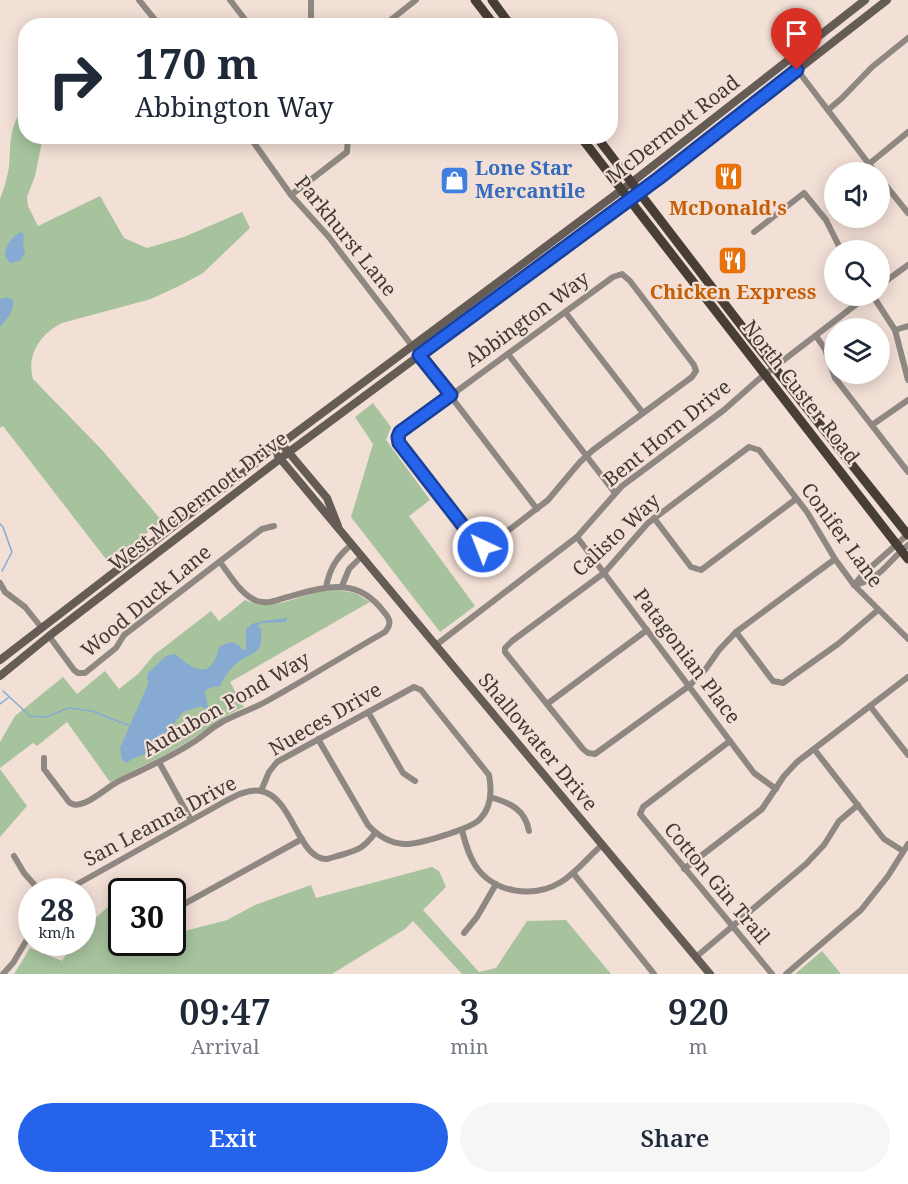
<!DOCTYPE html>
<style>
:root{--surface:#fff;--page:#f6f6f7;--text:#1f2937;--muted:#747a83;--accent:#2563eb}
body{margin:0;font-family:"Noto Serif",serif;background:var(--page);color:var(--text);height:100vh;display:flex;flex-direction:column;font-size:22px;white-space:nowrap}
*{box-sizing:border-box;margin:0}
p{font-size:20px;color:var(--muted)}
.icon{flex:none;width:33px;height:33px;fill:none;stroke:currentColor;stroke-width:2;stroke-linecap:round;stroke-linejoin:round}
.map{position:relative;height:974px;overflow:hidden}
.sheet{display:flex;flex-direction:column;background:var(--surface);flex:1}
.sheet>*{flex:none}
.guide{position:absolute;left:18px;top:18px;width:600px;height:126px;border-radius:24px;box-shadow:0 3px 15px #0003;background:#fff;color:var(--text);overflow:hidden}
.controls{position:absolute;left:824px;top:162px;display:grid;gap:12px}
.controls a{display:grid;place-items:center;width:66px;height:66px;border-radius:50%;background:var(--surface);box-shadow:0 3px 15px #0003;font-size:30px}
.speed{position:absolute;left:18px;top:878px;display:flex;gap:12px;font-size:30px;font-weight:700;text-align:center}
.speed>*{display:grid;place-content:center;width:78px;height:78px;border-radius:50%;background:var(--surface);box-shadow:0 3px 15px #0003;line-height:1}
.speed small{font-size:15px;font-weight:400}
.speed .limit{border:3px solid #111;border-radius:9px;background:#fff;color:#111}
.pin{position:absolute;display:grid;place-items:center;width:51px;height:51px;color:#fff;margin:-62px -26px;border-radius:50% 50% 50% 0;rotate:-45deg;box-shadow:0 0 6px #0007}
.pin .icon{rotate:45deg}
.me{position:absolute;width:66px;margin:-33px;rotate:317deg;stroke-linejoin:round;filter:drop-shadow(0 0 4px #0008)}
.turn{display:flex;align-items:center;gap:21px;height:126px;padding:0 18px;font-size:27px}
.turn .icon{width:78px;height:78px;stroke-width:2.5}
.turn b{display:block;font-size:42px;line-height:51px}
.eta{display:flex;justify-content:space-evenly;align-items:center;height:102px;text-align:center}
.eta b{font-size:36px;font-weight:600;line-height:42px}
.button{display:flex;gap:12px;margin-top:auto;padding:12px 18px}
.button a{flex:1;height:69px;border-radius:36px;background:var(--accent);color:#fff;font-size:24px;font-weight:600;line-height:69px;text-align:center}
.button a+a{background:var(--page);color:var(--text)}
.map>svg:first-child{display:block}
</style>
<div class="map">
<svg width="908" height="974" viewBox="0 0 908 974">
<rect width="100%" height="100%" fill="#f2dfd6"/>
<!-- green -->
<g fill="#a7c39e">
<path d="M25 109 26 136 43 137 35 176 27 197 28 206 38 226 100 196 124 238 147 248 184 237 242 212 250 228 203 273 179 286 151 299 62 323C41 333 26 355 33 379L103 451 162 521 109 563 3 426 0 428V199C4 189 7 178 9 167 11 147 8 123 25 109Z"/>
<polygon points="373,403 391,427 386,440 430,500 409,516 475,606 440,632 351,517 373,444 355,417"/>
<path d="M332 589 355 593 370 602 230 682 244 707C225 715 210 727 192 739 166 756 137 768 110 782L67 722 37 746 33 743 0 768V742L15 716 63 677 77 694 105 671 119 689 138 674 154 655 211 611 219 621 245 600C274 614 303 592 332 589Z"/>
<polygon points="0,769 27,806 0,837"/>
<polygon points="432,867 439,871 446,887 423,910 479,972 496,968 527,921 566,920 611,974 462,974 413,921 405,929 332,974 14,974 30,948 62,961 73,942 82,942 83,929 109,906 121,920 122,942 172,942 173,934 227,920 255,905 311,885 316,898"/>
<polygon points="822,951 841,974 795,974"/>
</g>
<!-- water -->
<g fill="#86aad1">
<path d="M21 232 24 234 23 243 25 253 20 261 10 263 5 256C5 245 12 237 21 232Z"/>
<path d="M7 297 13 300C14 313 7 318 0 327V299Z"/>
<path d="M287 618 286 622 262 623 257 626 261 628C262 652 260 649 241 660 231 666 225 676 220 686L209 688 205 691 208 708 205 709 201 706 183 712 159 742 147 753 132 759 126 763 122 760 120 748 149 682 147 680 148 673 166 656 175 654C195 671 211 681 219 647 229 641 236 640 243 650L246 649V629L252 624 263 621Z"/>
</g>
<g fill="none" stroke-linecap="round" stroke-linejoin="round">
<!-- stream -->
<g stroke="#86aad1" stroke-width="1.5">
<polyline points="0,524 3,527 12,552 2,571"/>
<polyline points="3,691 30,716 47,717 68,708 92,711 130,726"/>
<polyline points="0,704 8,698"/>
</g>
<!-- street -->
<g stroke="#8e8782" stroke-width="6">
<polyline points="139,0 160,26"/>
<polyline points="230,0 250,26"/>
<polyline points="290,26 311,24"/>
<polyline points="311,26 311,0"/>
<polyline points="383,26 416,0"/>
<polyline points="789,59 875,172"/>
<polyline points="828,110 842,98 872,67 908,38"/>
<polyline points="249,136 291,195 328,236 537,509"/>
<polyline points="869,164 908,132"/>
<polyline points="879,177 908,213"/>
<polyline points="291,195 347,152 348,136"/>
<polyline points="754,232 804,193 826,220 841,250"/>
<polygon points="622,274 630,281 694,365 696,371 692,377 593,450 580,462 548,500 488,546 481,547 399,443 398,437 401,432 613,277"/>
<polyline points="879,286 908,265"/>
<polyline points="873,296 895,330 908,380"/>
<polyline points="565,312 643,413"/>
<polyline points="895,330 908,326"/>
<polyline points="816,336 825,349 835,378 908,472"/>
<polyline points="508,354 615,493"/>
<polyline points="872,425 908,400"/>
<polyline points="654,518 691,567 701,570 796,499"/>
<polyline points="577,537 754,773 776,789"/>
<polyline points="835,559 736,632 719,650 705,670 689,686 595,754 588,753 583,749 505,652 505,648 512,641 604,573 648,523 749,447 759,450 807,512 835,559 854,585 908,639"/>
<polyline points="0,583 5,592 25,607 41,627"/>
<polyline points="854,585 862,575 907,535"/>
<path d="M855 585C881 579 888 561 908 545"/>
<polyline points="342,586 349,569 361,557"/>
<path d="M326 587C330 568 336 558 351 545"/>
<polyline points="736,632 773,681 783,683 838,644 878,610"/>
<polyline points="49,636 74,670 78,673 85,673 116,648 124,635 262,529 274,526"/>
<polyline points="436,645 577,537 622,486 724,410 759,379 867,296"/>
<polyline points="547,704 647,630"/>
<polyline points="870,706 908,755"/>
<polyline points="368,712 403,773 415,781"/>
<polyline points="730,741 643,807 640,814 772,974"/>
<polyline points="814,749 884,839 903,851"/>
<path d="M44 758V769L69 802C81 813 106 787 119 781 144 769 169 758 192 743 202 737 211 728 222 722 237 714 253 709 267 701 307 679 346 654 385 632 392 624 390 619 384 612 356 574 322 588 284 598 275 601 267 604 257 601 241 595 230 575 220 562"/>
<polyline points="159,762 191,820"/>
<path d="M261 791 269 772 277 762 414 687 421 690 489 775C492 791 492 807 480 819 471 829 417 845 404 844 390 843 377 835 368 825L318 739"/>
<path d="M490 797C510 803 525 809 529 831"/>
<path d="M462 830C465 842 468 854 475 865 493 893 533 899 561 882 577 872 588 857 602 845"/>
<polyline points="14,856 24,873 40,891"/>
<polyline points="684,869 762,809 784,776 797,762 908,677"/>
<polyline points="573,873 654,974"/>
<path d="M65 891 222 803C233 797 248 788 261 791 293 797 298 860 327 859 331 858 337 856 341 855 358 850 364 848 375 833"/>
<polyline points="172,914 175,909 302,839"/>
<polyline points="464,933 477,917 496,884"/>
<polyline points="696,957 806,864 824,845 839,821 858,805"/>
<polyline points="3,974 13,963 32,931"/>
<polyline points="786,974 861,910 888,876 908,844"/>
</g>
<!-- secondary -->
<g stroke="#655c55" stroke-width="8">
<polyline points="285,448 327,498 338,526"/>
<polyline points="278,456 710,974"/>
<polyline points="0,660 282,443 631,183 865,0"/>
<polyline points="0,676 49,636 289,452 659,178 887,0"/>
</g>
<!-- primary -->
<g stroke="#493e36" stroke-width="9">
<polyline points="475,0 495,26"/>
<polyline points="492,0 511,26"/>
<polyline points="580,136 908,559"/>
<polyline points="596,136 750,337 908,535"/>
</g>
</g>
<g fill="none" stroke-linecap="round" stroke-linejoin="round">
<defs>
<polyline id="route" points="483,547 478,545 399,443 398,437 400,432 451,395 419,355 659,178 797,70"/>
</defs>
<!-- route casing -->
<use href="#route" stroke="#184099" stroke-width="15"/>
<!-- route -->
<use href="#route" stroke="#2563eb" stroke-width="10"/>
</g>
<!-- icons -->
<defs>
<symbol id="restaurant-square" viewBox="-11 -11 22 22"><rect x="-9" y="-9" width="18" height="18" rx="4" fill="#e8710a" stroke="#f2dfd6"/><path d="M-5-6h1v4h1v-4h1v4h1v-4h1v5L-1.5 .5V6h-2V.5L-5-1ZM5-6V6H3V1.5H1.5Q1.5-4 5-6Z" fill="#fff"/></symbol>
<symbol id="shop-square" viewBox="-11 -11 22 22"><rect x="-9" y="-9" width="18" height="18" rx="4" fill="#3f7fe0" stroke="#f2dfd6"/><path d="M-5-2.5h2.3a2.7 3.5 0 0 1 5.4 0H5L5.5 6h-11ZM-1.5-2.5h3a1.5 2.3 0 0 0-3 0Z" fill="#fff"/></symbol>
</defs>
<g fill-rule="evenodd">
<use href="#restaurant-square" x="712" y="160" width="33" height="33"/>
<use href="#shop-square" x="438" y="164" width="33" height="33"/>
<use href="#restaurant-square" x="716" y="244" width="33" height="33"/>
</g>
<g text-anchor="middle" stroke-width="4.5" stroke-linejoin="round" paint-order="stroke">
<!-- street labels -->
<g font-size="20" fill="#403935" stroke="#f2dfd6">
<text transform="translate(673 129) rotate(-38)" y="7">McDermott Road</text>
<text transform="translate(346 236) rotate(51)" y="7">Parkhurst Lane</text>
<text transform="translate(527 319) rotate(-36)" y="7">Abbington Way</text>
<text transform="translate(801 392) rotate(52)" y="7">North Custer Road</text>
<text transform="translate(667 433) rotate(-39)" y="7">Bent Horn Drive</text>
<text transform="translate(198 501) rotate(-37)" y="7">West McDermott Drive</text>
<text transform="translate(616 535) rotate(-43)" y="7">Calisto Way</text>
<text transform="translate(842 535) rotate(54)" y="7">Conifer Lane</text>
<text transform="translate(146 601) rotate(-40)" y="7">Wood Duck Lane</text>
<text transform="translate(687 656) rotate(53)" y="7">Patagonian Place</text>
<text transform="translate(226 704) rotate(-30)" y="7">Audubon Pond Way</text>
<text transform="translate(325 719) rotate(-30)" y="7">Nueces Drive</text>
<text transform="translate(538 742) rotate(50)" y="7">Shallowater Drive</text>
<text transform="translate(160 821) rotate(-28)" y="7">San Leanna Drive</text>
<text transform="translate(717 883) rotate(50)" y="7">Cotton Gin Trail</text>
</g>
<!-- shop labels -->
<g font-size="20" font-weight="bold" fill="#366cbe" stroke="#f2dfd6" text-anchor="start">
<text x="475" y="175">Lone Star<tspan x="475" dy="23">Mercantile</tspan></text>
</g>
<!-- food labels -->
<g font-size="20" font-weight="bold" fill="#c56008" stroke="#f2dfd6">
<text x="728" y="215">McDonald's</text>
<text x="733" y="299">Chicken Express</text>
</g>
</g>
</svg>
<div class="controls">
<a><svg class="icon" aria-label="sound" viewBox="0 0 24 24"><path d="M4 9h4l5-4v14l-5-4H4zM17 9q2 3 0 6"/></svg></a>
<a><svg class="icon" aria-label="search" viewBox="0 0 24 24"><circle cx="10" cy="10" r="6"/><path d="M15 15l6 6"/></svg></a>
<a><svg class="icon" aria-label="layers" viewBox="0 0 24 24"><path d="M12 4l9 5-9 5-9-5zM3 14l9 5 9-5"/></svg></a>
</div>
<div class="speed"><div>28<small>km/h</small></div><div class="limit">30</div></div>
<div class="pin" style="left:797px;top:70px;background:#d93025"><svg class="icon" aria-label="arrive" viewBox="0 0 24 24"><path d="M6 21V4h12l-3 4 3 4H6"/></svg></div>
<svg class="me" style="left:483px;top:547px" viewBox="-20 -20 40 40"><circle r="17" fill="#2563eb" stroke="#fff" stroke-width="3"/><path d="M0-11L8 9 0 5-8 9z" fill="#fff"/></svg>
<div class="guide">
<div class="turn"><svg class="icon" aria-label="right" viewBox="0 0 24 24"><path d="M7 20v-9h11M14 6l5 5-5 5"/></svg><div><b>170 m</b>Abbington Way</div></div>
</div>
</div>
<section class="sheet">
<div class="eta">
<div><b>09:47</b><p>Arrival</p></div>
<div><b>3</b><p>min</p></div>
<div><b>920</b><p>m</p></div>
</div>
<div class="button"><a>Exit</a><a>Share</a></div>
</section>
